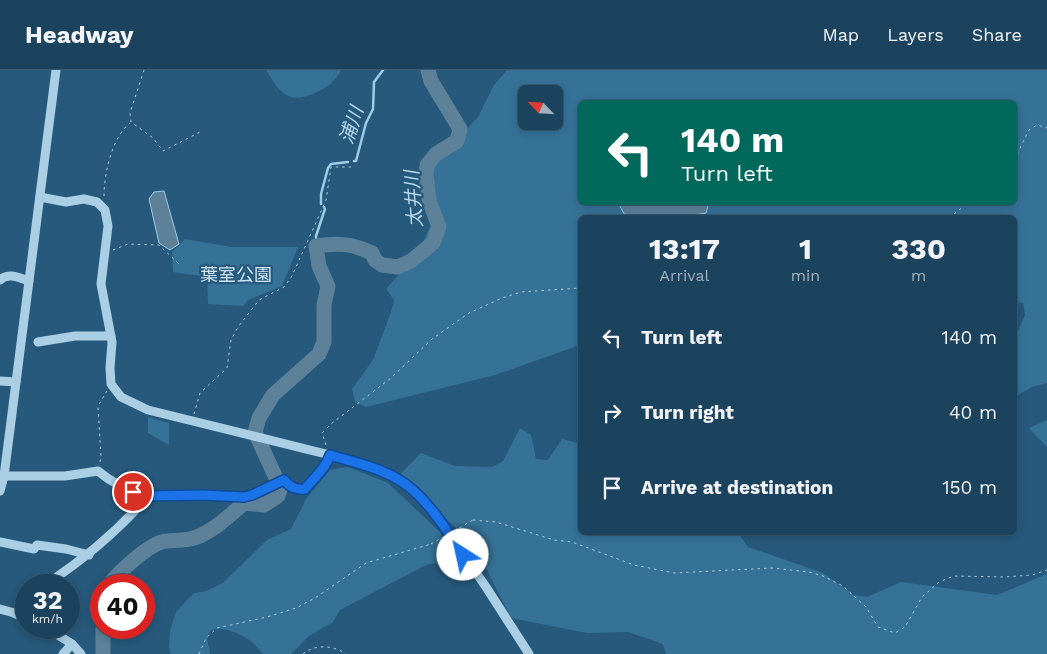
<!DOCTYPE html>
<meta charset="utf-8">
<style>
:root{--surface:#1c435d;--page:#294e66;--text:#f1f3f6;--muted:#a0b0bc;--line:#3a5c72}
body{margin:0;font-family:"Work Sans","Noto Sans JP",sans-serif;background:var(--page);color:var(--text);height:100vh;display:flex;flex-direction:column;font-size:19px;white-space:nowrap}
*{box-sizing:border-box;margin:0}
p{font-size:16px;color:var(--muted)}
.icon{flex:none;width:28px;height:28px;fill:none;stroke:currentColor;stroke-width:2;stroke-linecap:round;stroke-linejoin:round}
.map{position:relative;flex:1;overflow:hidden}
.side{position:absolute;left:578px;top:145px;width:439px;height:320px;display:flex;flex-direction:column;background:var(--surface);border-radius:8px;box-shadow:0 2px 8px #0003,0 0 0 1px var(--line)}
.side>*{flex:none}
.banner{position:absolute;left:578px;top:30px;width:439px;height:105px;border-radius:8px;box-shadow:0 2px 8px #0003,0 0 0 1px var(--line);background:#00695c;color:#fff;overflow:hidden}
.needle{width:32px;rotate:295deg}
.fabs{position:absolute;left:518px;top:15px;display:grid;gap:10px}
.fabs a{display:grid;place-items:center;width:45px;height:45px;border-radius:8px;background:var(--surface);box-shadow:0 2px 8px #0003,0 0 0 1px var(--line);font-size:25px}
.speed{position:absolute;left:15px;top:504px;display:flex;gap:10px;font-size:25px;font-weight:700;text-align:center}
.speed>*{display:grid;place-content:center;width:65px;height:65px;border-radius:50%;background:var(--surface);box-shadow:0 2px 8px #0003,0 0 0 1px var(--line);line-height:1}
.speed small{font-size:12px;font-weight:400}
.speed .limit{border:8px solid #d22;background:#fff;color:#111}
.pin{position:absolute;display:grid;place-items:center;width:42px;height:42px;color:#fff;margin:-21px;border:2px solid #fff;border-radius:50%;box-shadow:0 1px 5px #0007}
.me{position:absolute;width:55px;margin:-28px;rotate:325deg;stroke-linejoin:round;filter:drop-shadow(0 0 4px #0008)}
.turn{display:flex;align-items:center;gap:18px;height:105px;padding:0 20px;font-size:22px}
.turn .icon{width:65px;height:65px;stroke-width:2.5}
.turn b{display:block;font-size:35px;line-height:42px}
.eta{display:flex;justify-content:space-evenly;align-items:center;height:85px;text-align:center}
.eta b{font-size:30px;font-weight:700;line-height:35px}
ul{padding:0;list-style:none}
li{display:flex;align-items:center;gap:15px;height:75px;padding:0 20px}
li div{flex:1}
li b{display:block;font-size:19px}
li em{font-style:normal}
header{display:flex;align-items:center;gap:30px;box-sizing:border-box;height:70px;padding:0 25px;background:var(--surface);border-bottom:1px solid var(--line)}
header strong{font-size:24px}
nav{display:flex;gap:28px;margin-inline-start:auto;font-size:18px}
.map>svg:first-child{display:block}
</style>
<header>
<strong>Headway</strong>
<nav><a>Map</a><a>Layers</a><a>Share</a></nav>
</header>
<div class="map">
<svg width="1047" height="584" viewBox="0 0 1047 584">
<rect width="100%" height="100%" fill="#26597c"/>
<!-- green -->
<g fill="#367297" fill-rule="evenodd">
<path d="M266 0H341C335 12 328 17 315 23 288 35 280 23 266 0Z"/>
<path d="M507 0H1047V313L1032 317 1014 327V270L1025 245 1023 233 1014 232V148H580V275L495 305 366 337 355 332 352 319 373 290 391 242 394 230 386 219 419 181 434 148 427 128V103L478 47 494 15ZM526 24H554V51H526ZM580 32H1014V132H580Z"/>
<polygon points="185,169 231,177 298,177 282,216 248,230 243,236 208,234 207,207 173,202 172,182"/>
<polygon points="148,347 169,353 169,375 148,363"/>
<polygon points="1047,350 1047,377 1029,358"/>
<polygon points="520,358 531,365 536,389 548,390 562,369 580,374 580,462 742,463 741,467 748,477 823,503 854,525 867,527 901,512 997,525 1047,504 1047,584 666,584 663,574 628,562 587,563 511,548 477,480 401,403 421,383 455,396 492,397 503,391"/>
<path d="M348 397 388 413 441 463 449 481 450 487 446 492 426 495 340 540 333 552 309 566 291 584H263C258 578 253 572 246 568 238 562 212 552 208 565 206 571 210 578 210 584H171L169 578 170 560 176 542 194 523 206 521 223 513 267 470 291 459 306 429 330 400Z"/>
</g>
<!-- water -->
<g fill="#5c8199" stroke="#9ecbe5">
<polygon points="164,121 179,174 170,180 159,173 149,129 154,122"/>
<polygon points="704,132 708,136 706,143 689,146 653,145 647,147 626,147 618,133"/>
</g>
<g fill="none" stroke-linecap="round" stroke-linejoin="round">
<!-- stream -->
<g stroke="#9ecbe5" stroke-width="2.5">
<polyline points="354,91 356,91 366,53 373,39 374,12 383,0"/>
<polyline points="321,134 321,124 328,98 331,94 348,92"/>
<polyline points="316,176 316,166 325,139 324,137"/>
</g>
<!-- river -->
<g stroke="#5c8199" stroke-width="15">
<path d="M109 515C119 502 150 472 167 471 177 470 187 471 197 467 215 460 230 445 244 433L264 435 278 426 280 419 276 408 255 362 259 348 273 325 319 284 324 272V235L328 216 319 196 316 176C338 173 351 173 372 183L375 190 382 195 398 197 411 191 433 173 439 157 429 130 426 104 427 95 436 84 457 71 460 59 431 11 428 0"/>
<polyline points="103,558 103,584"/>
</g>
<!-- path -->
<g stroke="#aacee4" stroke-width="1" stroke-dasharray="2.5 4" stroke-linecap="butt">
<polyline points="144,0 130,43 131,52 153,68 163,81 200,62"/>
<polyline points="1014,90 1029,60 1037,55 1047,58"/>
<path d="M104 126C104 104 112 67 130 53"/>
<polyline points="949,148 969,132"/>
<polyline points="113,180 128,174 159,175 179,194"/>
<polyline points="194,344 200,323 227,298 231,270 238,257 259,230 284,217 292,206 326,130 331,97 351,97"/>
<polyline points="326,375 322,363 331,354 391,308 432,269 469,243 502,228 521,222 580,218"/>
<polyline points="100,392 101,387 98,336 107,321"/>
<polyline points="473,450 496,452 554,470 572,472 634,495 674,503 772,498 809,502 823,506 843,516 866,537 878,557 895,563 905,557 922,527 939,512 954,506 1004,507 1032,505 1047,500"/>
<polyline points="199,584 206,568 217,558 267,547 296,538 315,528 366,493 431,474"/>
<path d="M303 584C314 574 334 575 346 584"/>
</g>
<!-- minor -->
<g stroke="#aacee4" stroke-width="9">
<polyline points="40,127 66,132 84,129 97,132 105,140 108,156 101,214 112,272 110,298 111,314 121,327 148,340 330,385 374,397 408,416 426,434 441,452 486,517 529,584"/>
<path d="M0 210C8 202 19 208 29 211"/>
<polyline points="38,272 75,266 111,266"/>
<polyline points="0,311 16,312"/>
<path d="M4 406H65L98 401C113 414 129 421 148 426"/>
<polyline points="0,421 4,406 56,0"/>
<polyline points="0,472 34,479 37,475 66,479 89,485"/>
<path d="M51 515V511C88 486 119 460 148 426L203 425 244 427 252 425 284 410C290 417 295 420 305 419 314 408 326 398 330 385"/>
<polyline points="0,539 11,542 26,548"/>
<polyline points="47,558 72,574 81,584"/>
<polyline points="63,584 72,574"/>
</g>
<!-- path-bridge -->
<polyline stroke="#aacee4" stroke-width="1" stroke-dasharray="2.5 4" stroke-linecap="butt" points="431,474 473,450"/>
</g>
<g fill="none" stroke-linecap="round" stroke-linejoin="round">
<defs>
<path id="route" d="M133 422 148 426 203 425 244 427 252 425 284 410C290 417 295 420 305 419 314 408 326 398 330 385 357 393 386 399 408 416 431 434 447 461 463 485"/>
</defs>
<!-- route casing -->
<use href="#route" stroke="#114b97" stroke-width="12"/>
<!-- route -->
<use href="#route" stroke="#1a73e8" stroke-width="9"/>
</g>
<g text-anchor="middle" stroke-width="4.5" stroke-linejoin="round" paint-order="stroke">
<!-- park labels -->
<g font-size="18" fill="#cde5f4" stroke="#26597c">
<text x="236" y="211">葉室公園</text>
</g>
<!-- water labels -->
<g font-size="19" font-style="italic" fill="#b5d7ec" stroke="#26597c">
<text transform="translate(351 55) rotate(-72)" y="7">浦川</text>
<text transform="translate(413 129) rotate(-94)" y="7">太井川</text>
</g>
</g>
</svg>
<div class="fabs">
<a><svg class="needle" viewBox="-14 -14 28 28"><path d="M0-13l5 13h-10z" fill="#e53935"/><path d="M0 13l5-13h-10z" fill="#a0b0bc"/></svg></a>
</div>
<div class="speed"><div>32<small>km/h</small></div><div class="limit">40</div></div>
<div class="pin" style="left:133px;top:422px;background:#d93025"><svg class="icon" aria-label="arrive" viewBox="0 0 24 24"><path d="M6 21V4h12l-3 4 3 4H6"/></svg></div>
<svg class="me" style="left:463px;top:485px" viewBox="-20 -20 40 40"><circle r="19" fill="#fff"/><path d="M0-13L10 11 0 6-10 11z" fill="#1a73e8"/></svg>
<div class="banner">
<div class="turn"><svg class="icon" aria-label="left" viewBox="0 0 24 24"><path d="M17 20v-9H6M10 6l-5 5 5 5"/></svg><div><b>140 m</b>Turn left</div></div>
</div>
<section class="side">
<div class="eta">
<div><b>13:17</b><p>Arrival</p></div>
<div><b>1</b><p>min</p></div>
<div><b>330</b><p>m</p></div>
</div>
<ul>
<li><svg class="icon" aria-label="left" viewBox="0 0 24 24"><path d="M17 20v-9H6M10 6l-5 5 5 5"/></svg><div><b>Turn left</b></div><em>140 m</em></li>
<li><svg class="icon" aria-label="right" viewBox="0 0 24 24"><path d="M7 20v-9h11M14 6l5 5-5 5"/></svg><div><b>Turn right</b></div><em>40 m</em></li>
<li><svg class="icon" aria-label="arrive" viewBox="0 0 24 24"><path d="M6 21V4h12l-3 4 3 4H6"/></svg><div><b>Arrive at destination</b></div><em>150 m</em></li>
</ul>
</section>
</div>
